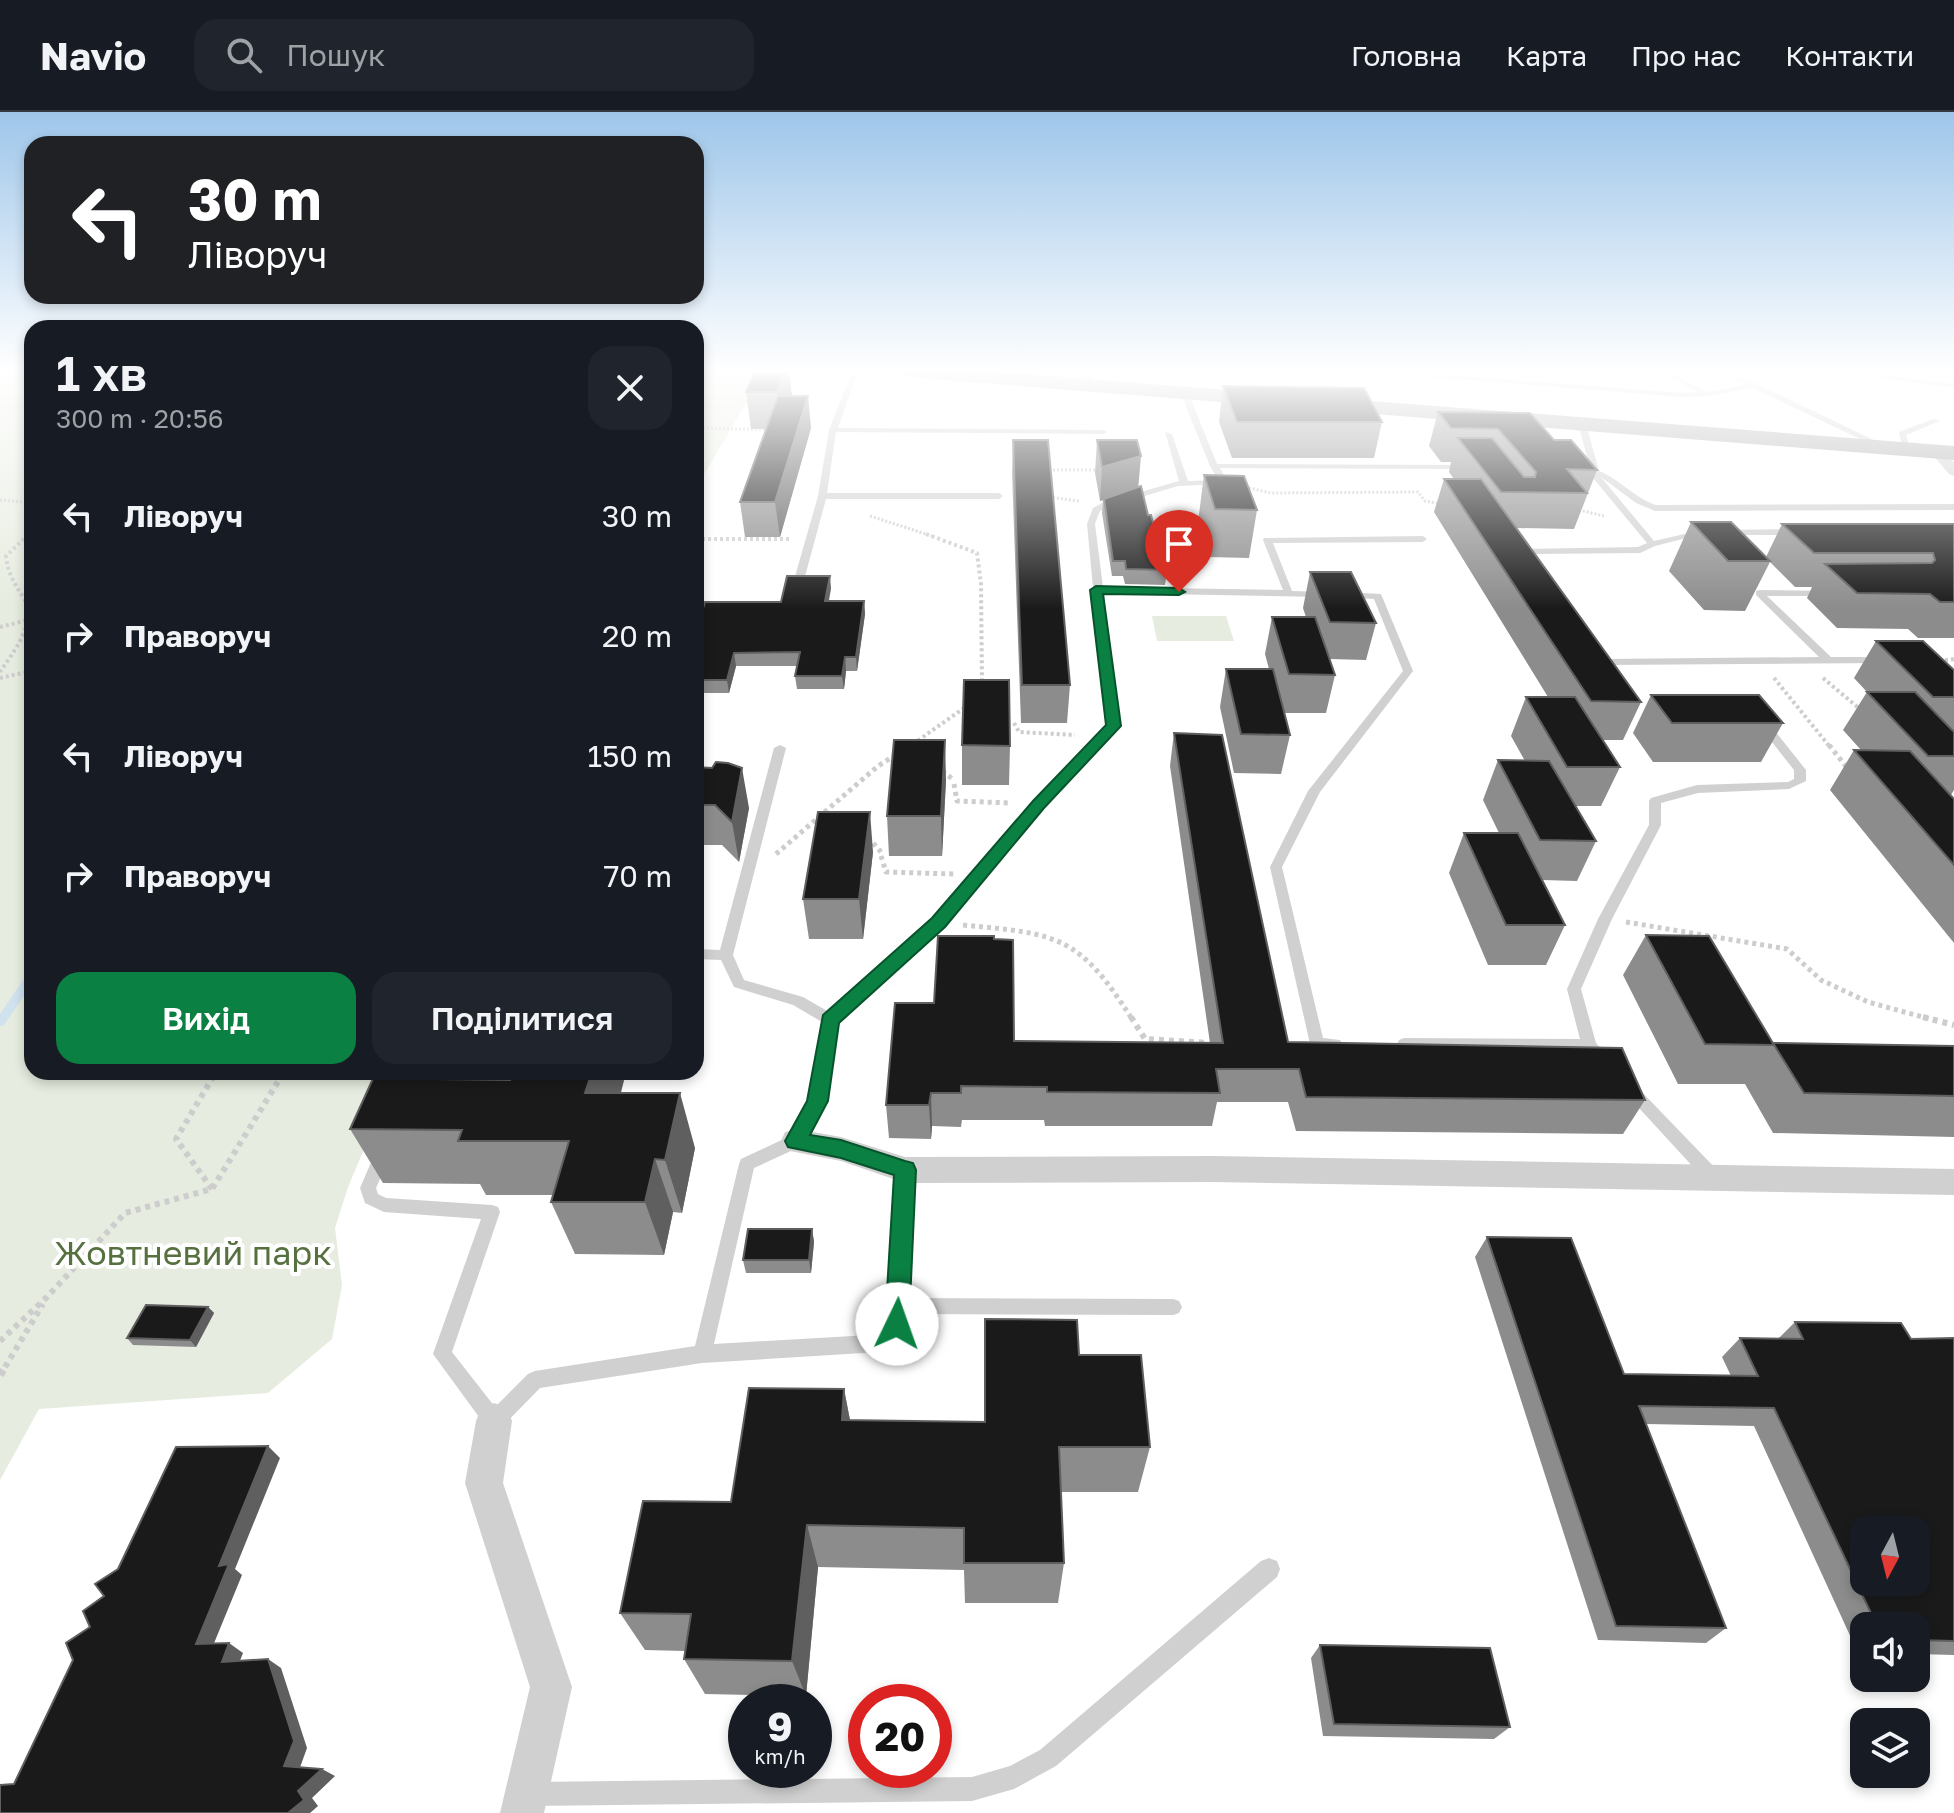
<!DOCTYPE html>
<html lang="uk">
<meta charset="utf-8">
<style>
:root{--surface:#171b24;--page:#20242c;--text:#f1f3f6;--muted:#9ea1a6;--line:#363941;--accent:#0b8043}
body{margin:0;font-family:"Golos Text",sans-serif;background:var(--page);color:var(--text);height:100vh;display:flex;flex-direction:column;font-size:30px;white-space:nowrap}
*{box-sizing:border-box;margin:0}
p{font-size:26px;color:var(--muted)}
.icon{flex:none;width:44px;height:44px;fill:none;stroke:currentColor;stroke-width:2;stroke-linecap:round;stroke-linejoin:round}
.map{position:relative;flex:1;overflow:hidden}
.panel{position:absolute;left:24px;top:208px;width:680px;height:760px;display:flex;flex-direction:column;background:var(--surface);border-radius:24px;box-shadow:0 4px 12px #0003}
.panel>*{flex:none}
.top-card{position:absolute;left:24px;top:24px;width:680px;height:168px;border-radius:24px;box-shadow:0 4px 12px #0003;background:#202124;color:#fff;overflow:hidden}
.needle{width:52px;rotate:187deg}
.tools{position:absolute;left:1850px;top:1404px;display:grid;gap:16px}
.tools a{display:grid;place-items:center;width:80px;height:80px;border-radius:16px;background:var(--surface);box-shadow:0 4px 12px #0003;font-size:40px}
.speed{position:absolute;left:728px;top:1572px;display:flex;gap:16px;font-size:40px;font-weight:700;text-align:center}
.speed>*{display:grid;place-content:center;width:104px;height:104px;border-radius:50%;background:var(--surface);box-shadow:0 4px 12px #0003;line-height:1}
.speed small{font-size:20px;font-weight:400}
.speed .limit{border:12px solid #d22;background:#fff;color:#111}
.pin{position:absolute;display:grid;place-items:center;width:68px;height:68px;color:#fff;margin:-82px -34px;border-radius:50% 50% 50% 0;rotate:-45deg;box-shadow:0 0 8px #0007}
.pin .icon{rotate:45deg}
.me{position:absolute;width:88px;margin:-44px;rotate:3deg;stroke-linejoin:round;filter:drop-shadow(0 0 6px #0008)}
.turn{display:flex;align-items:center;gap:28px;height:168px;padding:0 32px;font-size:36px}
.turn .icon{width:104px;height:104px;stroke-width:2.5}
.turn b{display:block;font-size:56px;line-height:68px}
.round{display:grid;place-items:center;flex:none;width:84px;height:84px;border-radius:24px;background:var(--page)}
.headline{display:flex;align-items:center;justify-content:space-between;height:136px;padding:0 32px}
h1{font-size:48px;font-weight:600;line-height:60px}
.button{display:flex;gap:16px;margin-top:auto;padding:16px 32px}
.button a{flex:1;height:92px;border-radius:24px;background:var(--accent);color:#fff;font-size:32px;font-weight:600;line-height:92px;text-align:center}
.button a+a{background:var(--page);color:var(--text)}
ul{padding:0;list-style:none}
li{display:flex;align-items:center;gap:24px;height:120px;padding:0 32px}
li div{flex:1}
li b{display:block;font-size:30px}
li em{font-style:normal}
header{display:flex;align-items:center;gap:48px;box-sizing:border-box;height:112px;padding:0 40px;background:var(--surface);border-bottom:2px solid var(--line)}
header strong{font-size:38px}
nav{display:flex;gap:44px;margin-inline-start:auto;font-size:28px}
.search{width:560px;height:72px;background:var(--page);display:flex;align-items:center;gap:20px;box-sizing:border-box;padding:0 28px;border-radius:24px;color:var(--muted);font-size:30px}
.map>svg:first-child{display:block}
</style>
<header>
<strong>Navio</strong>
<div class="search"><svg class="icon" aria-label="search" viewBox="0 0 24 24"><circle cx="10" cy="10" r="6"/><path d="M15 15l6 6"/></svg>Пошук</div>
<nav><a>Головна</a><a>Карта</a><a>Про нас</a><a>Контакти</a></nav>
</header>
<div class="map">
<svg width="1954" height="1701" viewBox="0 0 1954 1701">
<rect width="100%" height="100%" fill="#fff"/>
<!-- green -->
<g fill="#e6ecdf">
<polygon points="0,259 32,259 32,960 397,960 348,1075 335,1116 342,1173 332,1227 268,1281 39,1297 0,1368"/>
<polygon points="696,259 765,259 696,376"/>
<polygon points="1152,504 1226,504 1234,529 1157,529"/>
</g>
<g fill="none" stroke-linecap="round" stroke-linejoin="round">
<!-- stream -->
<polygon fill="#cfe2ee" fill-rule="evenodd" points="32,860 32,872 4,913 0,914 0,902 28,861"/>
<!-- path-far4 -->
<g stroke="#cdcdcd" stroke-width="3" stroke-dasharray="2 2" stroke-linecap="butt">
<polyline points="770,259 837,263"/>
<polyline points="0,260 8,259"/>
<polyline points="696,308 703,316 696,343"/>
<polyline points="703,316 770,318"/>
<polyline points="1053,358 1099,358"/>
<polyline points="1245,375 1271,381 1418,380 1425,389 1442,392"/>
<polyline points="1049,385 1079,389"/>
<polyline points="0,388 32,391"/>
<polyline points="1575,397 1604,404"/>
<polyline points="870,404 932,424"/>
<polyline points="27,424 32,419"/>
</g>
<!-- path-far3 -->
<g stroke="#cdcdcd" stroke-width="4" stroke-dasharray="3 3" stroke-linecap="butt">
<polyline points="926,422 977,441 981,472 982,574"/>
<polyline points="696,427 789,427"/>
<polyline points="0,515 28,508"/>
<polyline points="1939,549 1954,547"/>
<path d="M0 560C14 539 38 510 23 485 14 471 8 461 6 444L29 422"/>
<polyline points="0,566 32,559"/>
<polyline points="1774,566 1830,635"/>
<polyline points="1823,566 1861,598"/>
<polyline points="1014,611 1019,620 1075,623"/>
<polyline points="913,632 967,594"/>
</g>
<!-- path-far2 -->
<g stroke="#cdcdcd" stroke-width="5" stroke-dasharray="4 4" stroke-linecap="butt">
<polyline points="1829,633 1848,657"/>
<polyline points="942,659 954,668"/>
<polyline points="954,672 957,689 1011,691"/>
<polyline points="868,725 881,740"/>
<polyline points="776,742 878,654 897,642"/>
<polyline points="881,744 886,760 954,762"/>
<polyline points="1626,810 1787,837 1821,868 1868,890 1930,907"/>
<path d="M963 813C1057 822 1078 822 1132 907"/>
</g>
<!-- path-far1 -->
<g stroke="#cdcdcd" stroke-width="6" stroke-dasharray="5 5" stroke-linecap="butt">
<polyline points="1131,905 1145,927 1209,931"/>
<polyline points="1923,905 1954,913"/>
<polyline points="212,1077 176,1027 216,960"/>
<polyline points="0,1229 47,1185 125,1101 212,1077 284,960"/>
<polyline points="5,1255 43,1192"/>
</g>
<!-- path -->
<polyline stroke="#cdcdcd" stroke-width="8" stroke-dasharray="6 6" stroke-linecap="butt" points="0,1263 6,1253"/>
<!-- service -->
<g fill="#d0d0d0" fill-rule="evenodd">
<polygon points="852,259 858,259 838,316 1103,318 1107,320 1103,322 836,320 827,381 999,381 1003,384 999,387 826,387 804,468 796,470 794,468 818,384 829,318"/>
<polygon points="1013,259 1021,259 1046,268 1040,269"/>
<polygon points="1087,259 1093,259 1089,273 1085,275 1081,273"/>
<polygon points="1375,259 1399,259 1683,281 1699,280 1669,265 1590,261 1587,259 1660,260 1659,259 1667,259 1707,280 1746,273 1723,259 1730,259 1886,334 1879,336 1753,276 1707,284 1683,285 1378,261"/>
<polygon points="1838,259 1853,259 1954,272 1954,276"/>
<polygon points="1917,259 1954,261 1954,265 1920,261"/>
<polygon points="1184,278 1188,280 1217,352 1466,353 1470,355 1466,357 1220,356 1228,370 1227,372 1178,374 1108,395 1100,399 1095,412 1103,475 1283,478 1263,428 1264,426 1423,424 1427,427 1423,430 1273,431 1292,479 1327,480 1329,482 1324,485 1104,481 1120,614 1042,696 943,814 837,910 826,989 802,1034 754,1056 714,1232 887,1222 897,1058 899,1053 905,1051 911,1053 913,1058 907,1186 1173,1187 1179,1189 1182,1195 1179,1201 1173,1203 907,1202 905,1230 903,1236 896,1239 702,1251 540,1276 501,1316 494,1319 487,1316 433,1242 481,1107 384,1100 365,1091 360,1076 376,1039 382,1037 388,1039 390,1044 376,1076 378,1082 386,1086 492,1093 498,1095 500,1100 452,1240 495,1295 528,1262 535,1259 695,1234 739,1052 741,1047 790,1024 810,989 822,910 793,893 734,875 721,848 696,847 696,837 720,838 774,636 780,633 786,636 733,843 744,868 803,885 829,900 933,808 1034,690 1108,613 1094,480 1091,478 1093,476 1087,412 1093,396 1102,391 1179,369 1165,320 1172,322 1188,369 1218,368 1210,354 1180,280"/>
<polygon points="1933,307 1940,309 1906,323 1910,337 1903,339 1899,320"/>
<path d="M1582 310 1586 312 1599 359C1620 367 1634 386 1656 393L1954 392V398L1655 399 1636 391 1601 365 1654 429 1702 418 1706 421 1655 434 1640 441 1534 442 1540 450 1532 452 1522 439 1524 437 1638 435 1647 431 1593 366 1578 312Z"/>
<polygon points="1723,418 1794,417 1798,420 1794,423 1720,423 1720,419"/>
<polygon points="1759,478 1830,479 1830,483 1827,484 1767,484 1831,545 1884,545 1889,548 1884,551 1605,553 1600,550 1605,547 1819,545 1756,483 1756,479"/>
<path d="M1345 480 1381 482 1413 559 1320 680 1282 755 1323 926 1340 928 1342 932 1340 936C1332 939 1320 939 1312 936L1310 932 1270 755 1308 679 1403 559 1374 487 1342 485 1340 483Z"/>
<polygon points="1763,608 1767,609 1806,658 1806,669 1789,677 1698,681 1661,691 1661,713 1612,807 1581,877 1596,931 1612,949 1609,953 1599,953 1585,939 1399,936 1397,932 1399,928 1404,926 1580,927 1567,877 1598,807 1649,713 1649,689 1651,686 1697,673 1788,670 1794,667 1794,658 1757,611"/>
<polygon points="1632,973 1637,975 1719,1060 1721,1065 1719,1070 1713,1072 1707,1070 1627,983 1624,979 1627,975"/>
<polygon points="1269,1446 1277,1449 1280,1457 1277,1465 1056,1654 1014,1677 972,1689 531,1694 523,1690 519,1682 523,1674 531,1670 972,1665 1010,1654 1040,1638 1261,1449"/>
</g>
<!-- minor -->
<g fill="#d0d0d0" fill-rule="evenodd">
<polygon points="1937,336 1954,350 1954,364 1949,362 1930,340"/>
<polygon points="796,1017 841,1025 905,1045 1212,1044 1954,1057 1954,1083 1212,1070 905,1071 841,1049 785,1038 781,1029 785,1020"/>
<polygon points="494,1291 507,1296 512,1309 503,1371 572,1575 544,1701 500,1701 530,1575 465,1371 476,1309 481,1296"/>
</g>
<!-- primary -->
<polygon fill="#ababab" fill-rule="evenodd" points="897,259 982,259 1954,334 1954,348 907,265"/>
</g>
<!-- wall -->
<g fill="#8c8c8c">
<polygon points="789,259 792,284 811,316 780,425 745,425 740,390 766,317 751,317 746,280"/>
<polygon points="1223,274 1382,310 1374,346 1232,346 1219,310"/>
<polygon points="1438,300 1554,328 1597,358 1574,417 1517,416 1641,590 1623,628 1602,628 1620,655 1601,694 1576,694 1596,729 1577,769 1543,768 1565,813 1546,853 1488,853 1449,761 1464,721 1499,721 1483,688 1498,648 1525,649 1511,624 1526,585 1548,585 1434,400 1444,367 1454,367 1449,360 1451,350 1441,350 1429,334"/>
<polygon points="1013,328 1070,573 1067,611 1021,611 1012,361"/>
<polygon points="1097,328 1138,375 1167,458 1165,473 1125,472 1123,464 1112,464 1102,401 1103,388 1100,389 1095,361"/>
<polygon points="1204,363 1257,398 1249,446 1208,445 1198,410"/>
<polygon points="1691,410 1766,445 1782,412 1954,412 1954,526 1918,526 1908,517 1837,516 1807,486 1812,475 1795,475 1770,450 1745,499 1704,498 1669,459"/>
<polygon points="1310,460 1376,511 1366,548 1330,547 1335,563 1326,601 1284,601 1290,623 1281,662 1234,661 1220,595 1226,557 1269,557 1265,542 1272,505 1306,505 1303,496"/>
<polygon points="831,476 829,489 864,489 865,502 857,559 846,559 844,577 797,577 795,564 797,554 736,554 729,581 696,581 696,519 781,490"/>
<polygon points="1876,529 1954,558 1954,678 1951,683 1954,687 1954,831 1830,678 1854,638 1861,638 1843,618 1867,580 1854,566"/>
<polygon points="1651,583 1783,611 1761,650 1653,650 1633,621"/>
<polygon points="1174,621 1288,930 1645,988 1623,1022 1296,1019 1288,990 1217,990 1212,1014 1045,1014 1044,1008 962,1008 961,1015 932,1014 931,1027 889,1026 886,993 934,891 994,827 1014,929 1210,931 1170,654"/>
<polygon points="962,633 1010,634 1009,673 962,673"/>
<polygon points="696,655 749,696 739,750 722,733 696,733"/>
<polygon points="946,668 942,744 889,744 887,704"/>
<polygon points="873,740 863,827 809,827 803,787"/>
<polygon points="1646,823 1773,931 1954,934 1954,1025 1773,1021 1745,972 1678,972 1623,863"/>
<polygon points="376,960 460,960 464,967 510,968 513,960 626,960 621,981 695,1036 682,1101 673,1100 664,1143 575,1142 551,1090 553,1083 486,1083 480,1072 383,1071 350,1017"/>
<polygon points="812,1117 814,1130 811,1161 746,1161 743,1148"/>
<polygon points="1487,1125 1624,1262 1731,1264 1722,1245 1740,1226 1778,1227 1795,1210 1911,1227 1954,1226 1954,1543 1916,1542 1916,1514 1864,1514 1864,1541 1858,1541 1754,1314 1646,1312 1726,1516 1706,1531 1598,1528 1475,1145"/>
<polygon points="208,1195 214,1201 196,1235 133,1233 127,1226"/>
<polygon points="1079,1243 1150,1335 1138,1380 1061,1380 1064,1451 1058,1491 965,1491 964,1458 818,1455 806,1584 705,1582 684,1547 685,1539 645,1538 620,1501 844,1277 850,1308 985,1310"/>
<polygon points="1320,1533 1510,1615 1494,1627 1323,1624 1311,1546"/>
</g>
<!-- shaded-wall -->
<g fill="#5f5f5f">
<polygon points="785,259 789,259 792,286 781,317 777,280"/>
<polygon points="808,284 811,316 780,425 775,390"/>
<polygon points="1141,344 1138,378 1100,389 1102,355"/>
<polygon points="830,464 831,476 826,502 825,489"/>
<polygon points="864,489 865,502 857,559 856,545"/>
<polygon points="734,541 736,554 729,581 727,568"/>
<polygon points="845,545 846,559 844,577 842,564"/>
<polygon points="945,628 946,668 942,744 941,704"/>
<polygon points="742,656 749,696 739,750 732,710"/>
<polygon points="870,700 873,740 863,827 859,787"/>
<polygon points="442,960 460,960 477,995 438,967"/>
<polygon points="592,960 626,960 606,1036 585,981"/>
<polygon points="680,981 695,1036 682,1101 665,1048"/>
<polygon points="931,981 932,1014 931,1027 929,993"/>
<polygon points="655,1047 673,1100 664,1143 645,1090"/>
<polygon points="812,1117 814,1130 811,1161 809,1148"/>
<polygon points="208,1195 214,1201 196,1235 190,1228"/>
<polygon points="844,1277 853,1324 842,1308"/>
<polygon points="268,1334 280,1346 235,1457 242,1463 210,1541 196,1532 219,1454"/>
<polygon points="807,1413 818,1455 806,1584 792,1549"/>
<polygon points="229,1531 243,1541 236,1559 222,1550"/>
<polygon points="268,1547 281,1556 307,1636 298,1661 284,1654"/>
<polygon points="322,1657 335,1664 312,1686 318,1694 310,1701 288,1701 298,1679"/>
</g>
<!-- building -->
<g fill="#1a1a1a" stroke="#5f5f5f" stroke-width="2" fill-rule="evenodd">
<polygon points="755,259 785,259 777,280 746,280"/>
<polygon points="1223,274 1364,276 1382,310 1237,310"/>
<polygon points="778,284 808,284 775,390 740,390"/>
<polygon points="1438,300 1530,301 1554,328 1571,328 1597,358 1567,357 1587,381 1501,380 1458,326 1492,326 1524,365 1535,365 1536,360 1498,317 1451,316"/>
<polygon points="1013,328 1048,328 1070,573 1022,573"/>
<polygon points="1097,328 1137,328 1141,344 1102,355"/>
<polygon points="1204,363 1244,364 1257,398 1215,397"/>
<polygon points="1444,367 1481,367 1641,590 1591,589"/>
<polygon points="1141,374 1148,403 1151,403 1157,425 1160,425 1167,458 1126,457 1125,449 1113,449 1104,387"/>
<polygon points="1691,410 1731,410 1770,449 1728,449"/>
<polygon points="1782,412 1954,412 1954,490 1940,490 1930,482 1857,481 1825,452 1932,451 1935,448 1933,441 1814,441"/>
<polygon points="1310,460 1351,460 1376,511 1330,510"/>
<polygon points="787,464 830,464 825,489 864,489 856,545 845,545 842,564 795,564 800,540 734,541 727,568 696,568 696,519 705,490 781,490"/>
<polygon points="1272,505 1315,505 1335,563 1289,562"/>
<polygon points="1876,529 1923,529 1954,558 1954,585 1933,585"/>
<polygon points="1226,557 1273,557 1290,623 1241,622"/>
<polygon points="964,568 1009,568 1010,634 962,633"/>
<polygon points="1867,580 1915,580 1954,620 1954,644 1928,644"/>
<polygon points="1651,583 1759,583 1783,611 1672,611"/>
<polygon points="1526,585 1575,585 1620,655 1567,655"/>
<polygon points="1174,621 1222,623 1288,930 1622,936 1645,988 1306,985 1299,957 1216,957 1220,981 1047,980 1047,975 961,974 961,981 931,981 929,993 886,993 895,891 934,891 938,824 994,824 994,827 1013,828 1014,929 1223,931"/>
<polygon points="894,628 945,628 941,704 887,704"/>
<polygon points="1854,638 1910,639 1954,687 1954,753"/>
<polygon points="1498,648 1549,649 1596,729 1540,728"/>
<polygon points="716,650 728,651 742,656 732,710 715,693 696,693 696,655 712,656"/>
<polygon points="818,700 870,700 859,787 803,787"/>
<polygon points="1464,721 1518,721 1565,813 1506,813"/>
<polygon points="1646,823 1709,824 1774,933 1705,932"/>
<polygon points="1773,931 1954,934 1954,984 1804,981"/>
<polygon points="376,960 442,960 438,967 510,968 513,960 592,960 585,981 680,981 665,1048 655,1047 645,1090 551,1090 569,1029 458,1029 462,1018 350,1017"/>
<polygon points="748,1117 812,1117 809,1148 743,1148"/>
<path d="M1487 1125 1571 1126 1624 1262 1758 1264 1740 1226 1803 1227 1795 1210 1901 1211 1911 1227 1954 1226V1529L1916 1528V1514H1877L1774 1296 1639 1294 1726 1516 1616 1514ZM1864 1418H1916V1470H1864Z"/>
<polygon points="146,1193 208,1195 190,1228 127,1226"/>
<polygon points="985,1207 1077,1208 1079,1243 1141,1243 1150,1335 1059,1335 1064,1451 964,1451 964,1416 807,1413 792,1549 684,1547 691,1502 620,1501 643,1389 731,1390 749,1276 844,1277 842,1308 985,1310"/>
<polygon points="268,1334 219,1454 229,1452 196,1532 229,1531 222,1550 268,1547 294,1629 284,1654 322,1657 298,1679 304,1688 288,1701 0,1701 0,1673 14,1672 73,1548 66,1531 90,1515 83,1499 104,1484 95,1472 118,1457 176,1335"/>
<polygon points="1320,1533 1490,1536 1510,1615 1334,1612"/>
</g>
<!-- sky -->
<linearGradient id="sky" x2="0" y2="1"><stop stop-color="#9ec6ea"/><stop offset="0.52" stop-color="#fff"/><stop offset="1" stop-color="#fff" stop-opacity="0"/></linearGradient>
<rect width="1954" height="497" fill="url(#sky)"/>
<!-- route -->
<polygon fill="#0b8043" stroke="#07532c" stroke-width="2" points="1096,474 1179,476 1185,480 1179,483 1103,482 1121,614 1044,696 945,815 839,911 828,989 810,1023 841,1028 905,1049 913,1051 916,1058 909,1212 905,1220 897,1223 889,1220 885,1212 894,1063 841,1046 788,1035 785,1029 807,989 823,903 932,806 1033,689 1106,613 1090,478"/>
<g text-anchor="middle" stroke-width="8" stroke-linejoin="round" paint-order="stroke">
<!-- near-park labels -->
<g font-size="34" fill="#56703f" stroke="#fff">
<text x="193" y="1153">Жовтневий парк</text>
</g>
</g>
</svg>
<div class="tools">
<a><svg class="needle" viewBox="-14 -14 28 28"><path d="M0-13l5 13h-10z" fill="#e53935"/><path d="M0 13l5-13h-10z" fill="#9ea1a6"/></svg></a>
<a><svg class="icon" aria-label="sound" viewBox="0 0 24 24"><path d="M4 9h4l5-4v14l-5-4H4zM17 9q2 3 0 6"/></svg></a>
<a><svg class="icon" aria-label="layers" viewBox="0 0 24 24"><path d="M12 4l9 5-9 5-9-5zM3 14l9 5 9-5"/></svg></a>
</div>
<div class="speed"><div>9<small>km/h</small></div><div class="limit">20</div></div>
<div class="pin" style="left:1179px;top:480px;background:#d93025"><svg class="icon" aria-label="arrive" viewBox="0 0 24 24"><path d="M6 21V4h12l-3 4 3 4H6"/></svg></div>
<svg class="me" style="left:897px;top:1212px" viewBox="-20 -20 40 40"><circle r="19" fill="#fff"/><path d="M0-13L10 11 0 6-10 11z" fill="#0b8043"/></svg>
<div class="top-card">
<div class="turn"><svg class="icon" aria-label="left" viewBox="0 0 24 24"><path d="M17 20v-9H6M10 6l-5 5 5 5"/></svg><div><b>30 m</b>Ліворуч</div></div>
</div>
<section class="panel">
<div class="headline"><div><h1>1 хв</h1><p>300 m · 20:56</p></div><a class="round"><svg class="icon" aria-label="close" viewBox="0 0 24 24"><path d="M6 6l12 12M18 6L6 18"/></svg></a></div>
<ul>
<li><svg class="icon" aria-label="left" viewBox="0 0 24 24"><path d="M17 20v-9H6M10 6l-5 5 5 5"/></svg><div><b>Ліворуч</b></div><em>30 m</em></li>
<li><svg class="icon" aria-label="right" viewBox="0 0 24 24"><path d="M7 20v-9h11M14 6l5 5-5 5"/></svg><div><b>Праворуч</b></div><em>20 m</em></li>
<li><svg class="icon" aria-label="left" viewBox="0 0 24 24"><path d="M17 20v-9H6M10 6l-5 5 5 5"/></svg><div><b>Ліворуч</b></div><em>150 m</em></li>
<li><svg class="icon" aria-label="right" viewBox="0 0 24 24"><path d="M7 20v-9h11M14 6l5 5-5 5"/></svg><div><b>Праворуч</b></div><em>70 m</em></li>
</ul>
<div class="button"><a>Вихід</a><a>Поділитися</a></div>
</section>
</div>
